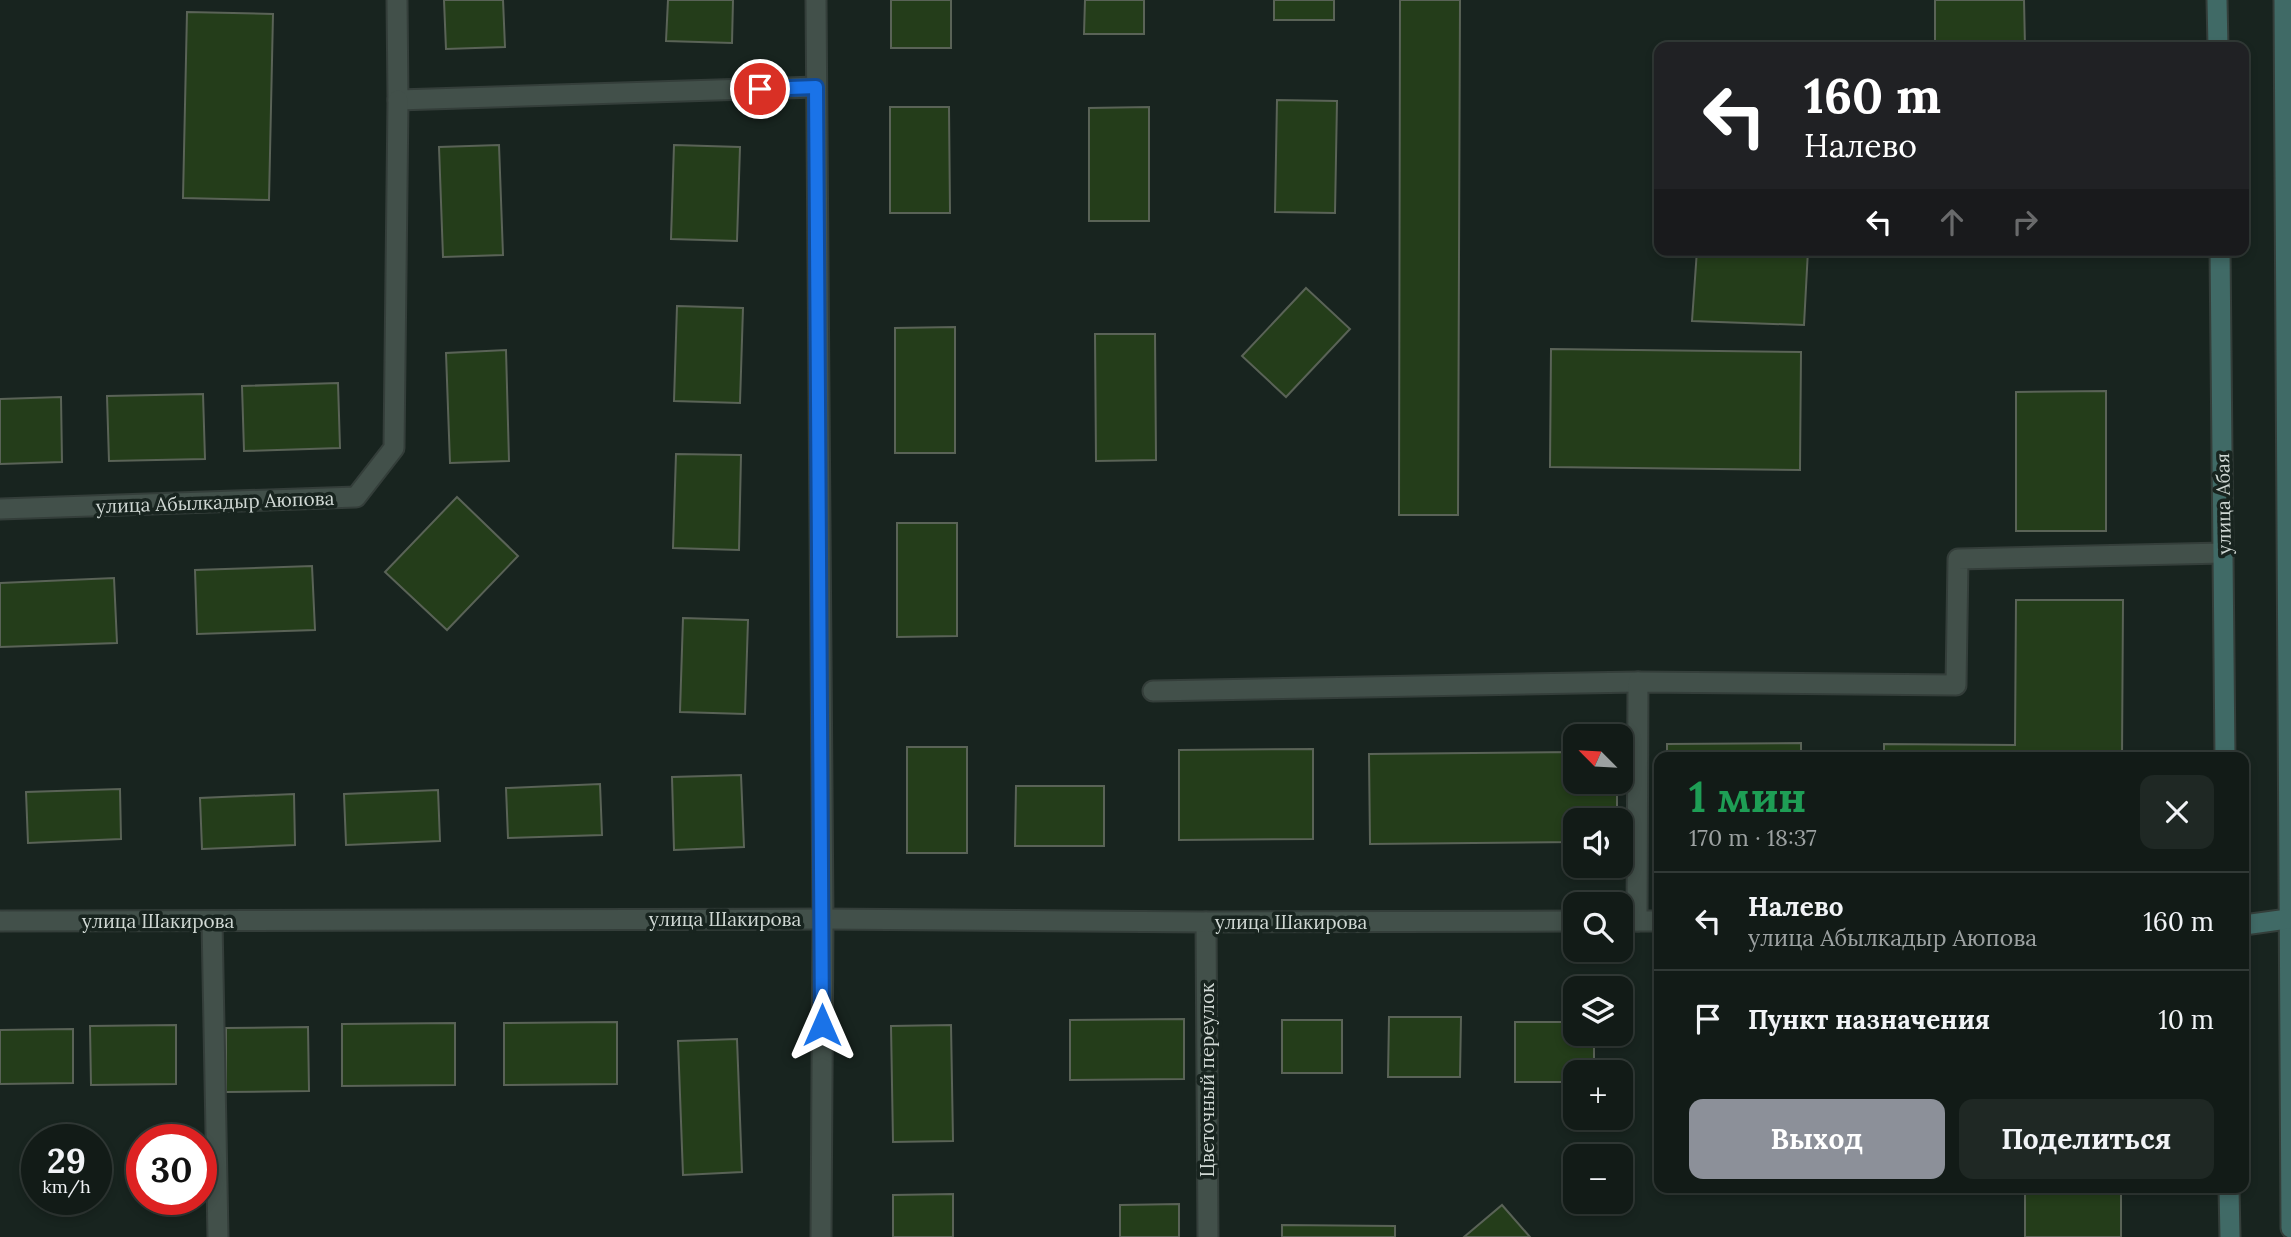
<!DOCTYPE html>
<html lang="ru">
<meta charset="utf-8">
<style>
:root{--surface:#121b17;--page:#1f2824;--text:#f1f3f6;--muted:#9ca1a1;--line:#313936;--accent:#8c9099}
body{margin:0;font-family:Lora,serif;background:var(--page);color:var(--text);height:100vh;display:flex;flex-direction:column;font-size:26px;white-space:nowrap}
*{box-sizing:border-box;margin:0}
p{font-size:23px;color:var(--muted)}
.icon{flex:none;width:38px;height:38px;fill:none;stroke:currentColor;stroke-width:2;stroke-linecap:round;stroke-linejoin:round}
.map{position:relative;flex:1;overflow:hidden}
.sheet{position:absolute;left:1654px;top:752px;width:595px;height:441px;display:flex;flex-direction:column;background:var(--surface);border-radius:14px;box-shadow:0 4px 10px #0003,0 0 0 2px var(--line)}
.sheet>*{flex:none}
.banner{position:absolute;left:1654px;top:42px;width:595px;height:214px;border-radius:14px;box-shadow:0 4px 10px #0003,0 0 0 2px var(--line);background:#202124;color:#fff;overflow:hidden}
.needle{width:46px;rotate:294deg}
.controls{position:absolute;left:1563px;top:724px;display:grid;gap:14px}
.controls a{display:grid;place-items:center;width:70px;height:70px;border-radius:14px;background:var(--surface);box-shadow:0 4px 10px #0003,0 0 0 2px var(--line);font-size:35px}
.speed{position:absolute;left:21px;top:1124px;display:flex;gap:14px;font-size:35px;font-weight:700;text-align:center}
.speed>*{display:grid;place-content:center;width:91px;height:91px;border-radius:50%;background:var(--surface);box-shadow:0 4px 10px #0003,0 0 0 2px var(--line);line-height:1}
.speed small{font-size:18px;font-weight:400}
.speed .limit{border:10px solid #d22;background:#fff;color:#111}
.pin{position:absolute;display:grid;place-items:center;width:60px;height:60px;color:#fff;margin:-30px;border:4px solid #fff;border-radius:50%;box-shadow:0 2px 7px #0007}
.me{position:absolute;width:77px;margin:-38px;rotate:0deg;stroke-linejoin:round;filter:drop-shadow(0 0 5px #0008)}
.turn{display:flex;align-items:center;gap:24px;height:147px;padding:0 35px;font-size:32px}
.turn .icon{width:91px;height:91px;stroke-width:2.5}
.turn b{display:block;font-size:49px;line-height:60px}
.lanes{display:flex;align-items:center;height:66px;padding:0 35px;background:#0003;justify-content:center;gap:35px;direction:ltr}
.lanes .off{opacity:.35}
.round{display:grid;place-items:center;flex:none;width:74px;height:74px;border-radius:14px;background:var(--page)}
.head{display:flex;align-items:center;justify-content:space-between;height:119px;padding:0 35px}
h1{font-size:42px;font-weight:800;line-height:52px;color:#1e9e55}
.button{display:flex;gap:14px;margin-top:auto;padding:14px 35px}
.button a{flex:1;height:80px;border-radius:14px;background:var(--accent);color:#fff;font-size:28px;font-weight:800;line-height:80px;text-align:center}
.button a+a{background:var(--page);color:var(--text)}
ul{padding:0;list-style:none}
li{display:flex;align-items:center;gap:21px;height:98px;padding:0 35px;border-top:2px solid var(--line)}
li div{flex:1}
li b{display:block;font-size:26px}
li em{font-style:normal}
.map>svg:first-child{display:block}
</style>
<div class="map">
<svg width="2291" height="1237" viewBox="0 0 2291 1237">
<rect width="100%" height="100%" fill="#18241f"/>
<!-- building -->
<g fill="#243d1a" stroke="#5a6357" stroke-width="2">
<polygon points="444,0 503,0 505,47 446,49"/>
<polygon points="668,0 733,0 732,43 666,41"/>
<rect x="891" y="0" width="60" height="48"/>
<polygon points="1085,0 1144,0 1144,34 1084,34"/>
<rect x="1274" y="0" width="60" height="20"/>
<polygon points="1400,0 1460,0 1458,515 1399,515"/>
<polygon points="1935,0 2024,0 2025,47 1935,47"/>
<polygon points="187,12 273,14 269,200 183,198"/>
<polygon points="1277,100 1337,101 1335,213 1275,212"/>
<polygon points="890,107 949,107 950,213 890,213"/>
<polygon points="1149,107 1149,221 1089,221 1089,108"/>
<polygon points="499,145 503,255 443,257 439,147"/>
<polygon points="674,145 740,147 737,241 671,239"/>
<polygon points="1697,250 1808,250 1804,325 1692,321"/>
<polygon points="1306,288 1350,329 1286,397 1242,356"/>
<polygon points="677,306 743,308 740,403 674,401"/>
<polygon points="955,327 955,453 895,453 895,328"/>
<polygon points="1095,334 1155,334 1156,460 1096,461"/>
<polygon points="1551,349 1801,352 1800,470 1550,467"/>
<polygon points="506,350 509,461 450,463 446,353"/>
<polygon points="338,383 340,448 244,451 242,386"/>
<polygon points="2106,391 2106,531 2016,531 2016,392"/>
<polygon points="203,394 205,459 109,461 107,396"/>
<polygon points="61,397 62,462 0,464 0,399"/>
<polygon points="676,454 741,455 739,550 673,548"/>
<polygon points="457,497 518,556 447,630 385,572"/>
<polygon points="897,523 957,523 957,636 897,637"/>
<polygon points="312,566 315,630 197,634 195,570"/>
<polygon points="114,578 117,643 0,647 0,583"/>
<polygon points="2016,600 2123,600 2122,758 1884,758 1884,744 2015,745"/>
<polygon points="683,618 748,620 745,714 680,712"/>
<polygon points="1801,743 1801,758 1667,758 1667,744"/>
<rect x="907" y="747" width="60" height="106"/>
<polygon points="1313,749 1313,839 1179,840 1179,750"/>
<polygon points="1575,752 1575,782 1617,782 1617,821 1575,821 1575,842 1370,844 1369,754"/>
<polygon points="741,775 744,847 674,850 672,777"/>
<polygon points="600,784 602,835 508,838 506,788"/>
<polygon points="1016,786 1104,786 1104,846 1015,846"/>
<polygon points="120,789 121,839 28,843 26,792"/>
<polygon points="438,790 440,841 346,845 344,794"/>
<polygon points="294,794 295,845 202,849 200,798"/>
<polygon points="1389,1017 1461,1017 1460,1077 1388,1077"/>
<polygon points="1184,1019 1184,1079 1070,1080 1070,1020"/>
<rect x="1282" y="1020" width="60" height="53"/>
<polygon points="617,1022 617,1084 504,1085 504,1023"/>
<polygon points="1515,1022 1575,1022 1575,1034 1594,1034 1594,1073 1575,1073 1575,1082 1515,1082"/>
<polygon points="455,1023 455,1085 342,1086 342,1024"/>
<polygon points="176,1025 176,1084 91,1085 90,1026"/>
<polygon points="951,1025 953,1141 893,1142 891,1026"/>
<polygon points="308,1027 309,1091 226,1092 226,1028"/>
<polygon points="73,1029 73,1083 0,1084 0,1030"/>
<polygon points="737,1039 742,1172 683,1175 678,1041"/>
<rect x="2025" y="1188" width="96" height="49"/>
<polygon points="953,1194 953,1237 893,1237 893,1195"/>
<polygon points="1179,1204 1179,1237 1120,1237 1120,1205"/>
<polygon points="1502,1205 1530,1237 1464,1237"/>
<polygon points="1282,1225 1395,1226 1395,1237 1282,1237"/>
</g>
<g fill="none" stroke-linecap="round" stroke-linejoin="round">
<defs>
<g id="service">
<polyline points="1153,691 1638,682"/>
<polyline points="1637,921 1638,682 1956,685 1958,559 2224,553"/>
</g>
<g id="minor">
<polyline points="397,0 398,100 816,87"/>
<polyline points="816,0 823,919 821,1237"/>
<polyline points="0,509 356,497 394,448 398,100"/>
<polyline points="212,921 218,1237"/>
<polyline points="1206,922 1208,1237"/>
</g>
<g id="tertiary">
<polyline points="0,921 823,919 1206,922 1575,921"/>
<polyline points="1620,921 1659,921"/>
</g>
<g id="secondary">
<polyline points="2217,0 2218,47"/>
<polyline points="2284,0 2291,1228"/>
<polyline points="2220,250 2225,758"/>
<polyline points="2244,925 2288,919"/>
<polyline points="2229,1188 2230,1237"/>
</g>
</defs>
<!-- service casing -->
<use href="#service" stroke="#343e3a" stroke-width="23"/>
<!-- minor casing -->
<use href="#minor" stroke="#343e3a" stroke-width="23"/>
<!-- tertiary casing -->
<use href="#tertiary" stroke="#343e3a" stroke-width="23"/>
<!-- secondary casing -->
<use href="#secondary" stroke="#343e3a" stroke-width="23"/>
<!-- service -->
<use href="#service" stroke="#42504a" stroke-width="19"/>
<!-- minor -->
<use href="#minor" stroke="#42504a" stroke-width="19"/>
<!-- tertiary -->
<use href="#tertiary" stroke="#42504a" stroke-width="19"/>
<!-- secondary -->
<use href="#secondary" stroke="#406a66" stroke-width="19"/>
</g>
<g fill="none" stroke-linecap="round" stroke-linejoin="round">
<defs>
<polyline id="route" points="760,89 816,87 822,1025"/>
</defs>
<!-- route casing -->
<use href="#route" stroke="#114b97" stroke-width="18"/>
<!-- route -->
<use href="#route" stroke="#1a73e8" stroke-width="12"/>
</g>
<g text-anchor="middle" stroke-width="7" stroke-linejoin="round" paint-order="stroke">
<!-- street labels -->
<g font-size="19" fill="#d0d8d4" stroke="#18241f">
<text transform="translate(215 502) rotate(-2)" y="7">улица Абылкадыр Аюпова</text>
<text transform="translate(2223 504) rotate(-91)" y="7">улица Абая</text>
<text x="725" y="926">улица Шакирова</text>
<text x="158" y="928">улица Шакирова</text>
<text x="1291" y="929">улица Шакирова</text>
<text transform="translate(1207 1080) rotate(-90)" y="7">Цветочный переулок</text>
</g>
</g>
</svg>
<div class="controls">
<a><svg class="needle" viewBox="-14 -14 28 28"><path d="M0-13l5 13h-10z" fill="#e53935"/><path d="M0 13l5-13h-10z" fill="#9ca1a1"/></svg></a>
<a><svg class="icon" aria-label="sound" viewBox="0 0 24 24"><path d="M4 9h4l5-4v14l-5-4H4zM17 9q2 3 0 6"/></svg></a>
<a><svg class="icon" aria-label="search" viewBox="0 0 24 24"><circle cx="10" cy="10" r="6"/><path d="M15 15l6 6"/></svg></a>
<a><svg class="icon" aria-label="layers" viewBox="0 0 24 24"><path d="M12 4l9 5-9 5-9-5zM3 14l9 5 9-5"/></svg></a>
<a>+</a>
<a>−</a>
</div>
<div class="speed"><div>29<small>km/h</small></div><div class="limit">30</div></div>
<div class="pin" style="left:760px;top:89px;background:#d93025"><svg class="icon" aria-label="arrive" viewBox="0 0 24 24"><path d="M6 21V4h12l-3 4 3 4H6"/></svg></div>
<svg class="me" style="left:822px;top:1025px" viewBox="-20 -20 40 40"><path d="M0-17L14 15 0 8-14 15z" fill="#1a73e8" stroke="#fff" stroke-width="4"/></svg>
<div class="banner">
<div class="turn"><svg class="icon" aria-label="left" viewBox="0 0 24 24"><path d="M17 20v-9H6M10 6l-5 5 5 5"/></svg><div><b>160 m</b>Налево</div></div>
<div class="lanes"><svg class="icon" aria-label="left" viewBox="0 0 24 24"><path d="M17 20v-9H6M10 6l-5 5 5 5"/></svg><svg class="icon off" aria-label="ahead" viewBox="0 0 24 24"><path d="M12 20V5M6 11l6-6 6 6"/></svg><svg class="icon off" aria-label="right" viewBox="0 0 24 24"><path d="M7 20v-9h11M14 6l5 5-5 5"/></svg></div>
</div>
<section class="sheet">
<div class="head"><div><h1>1 мин</h1><p>170 m · 18:37</p></div><a class="round"><svg class="icon" aria-label="close" viewBox="0 0 24 24"><path d="M6 6l12 12M18 6L6 18"/></svg></a></div>
<ul>
<li><svg class="icon" aria-label="left" viewBox="0 0 24 24"><path d="M17 20v-9H6M10 6l-5 5 5 5"/></svg><div><b>Налево</b><p>улица Абылкадыр Аюпова</p></div><em>160 m</em></li>
<li><svg class="icon" aria-label="arrive" viewBox="0 0 24 24"><path d="M6 21V4h12l-3 4 3 4H6"/></svg><div><b>Пункт назначения</b></div><em>10 m</em></li>
</ul>
<div class="button"><a>Выход</a><a>Поделиться</a></div>
</section>
</div>
